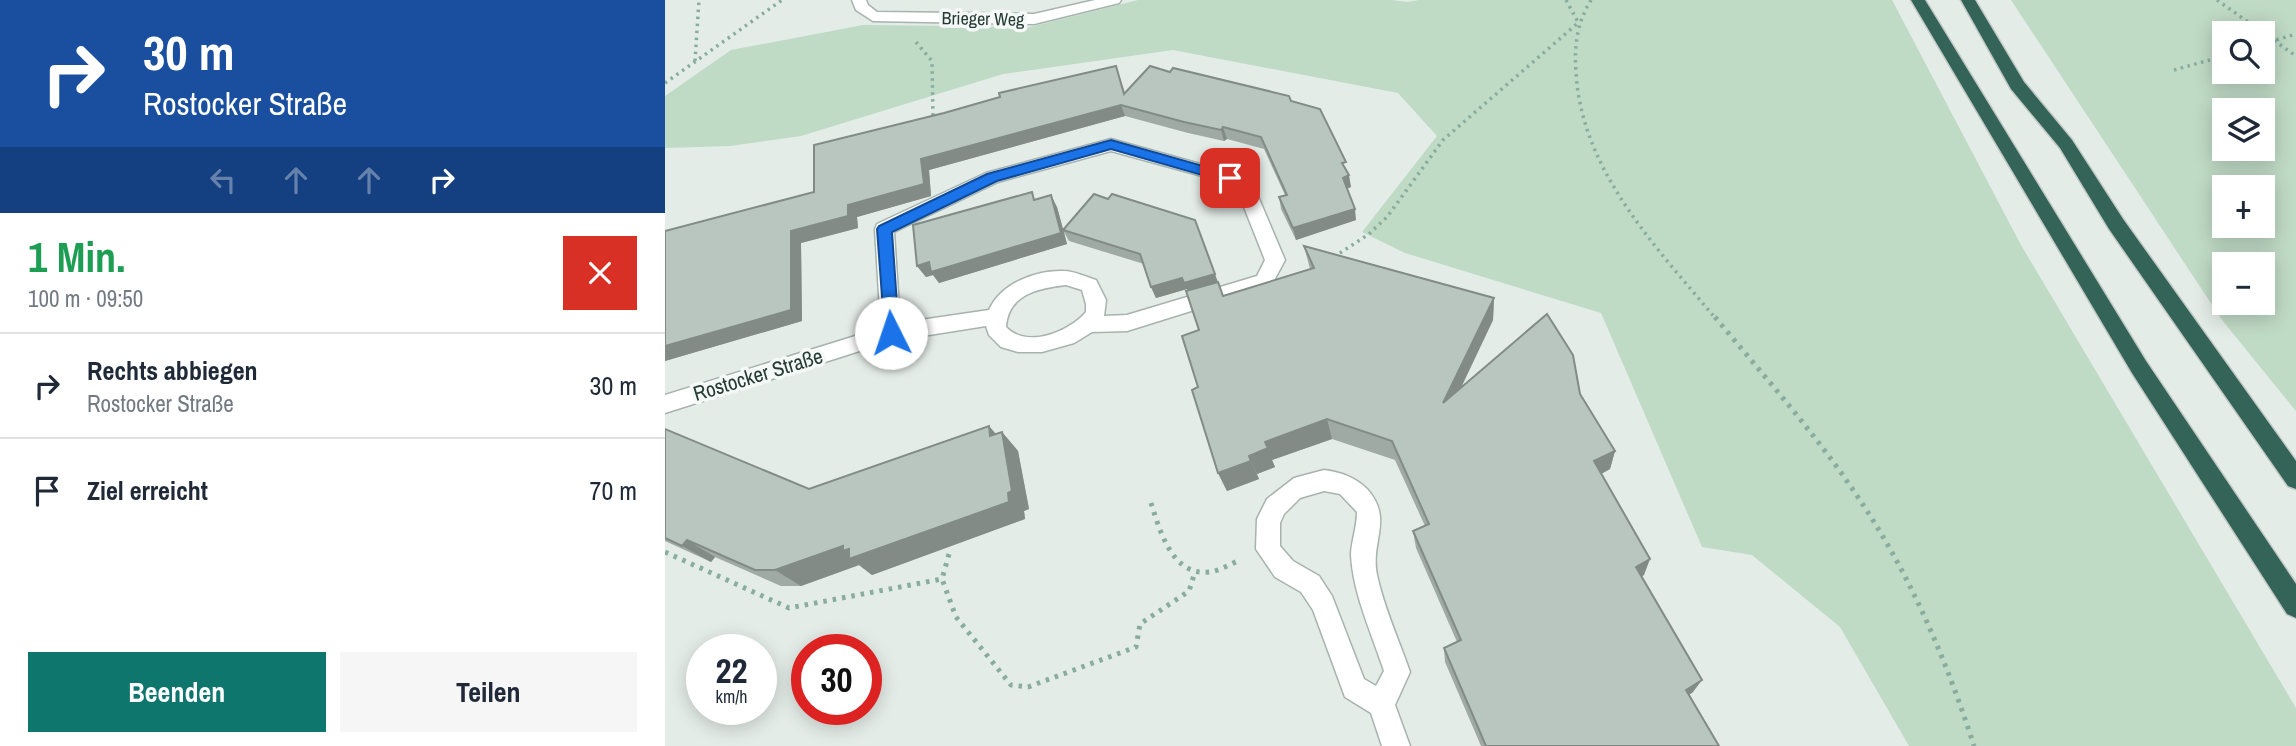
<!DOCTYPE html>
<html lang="de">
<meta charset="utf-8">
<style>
:root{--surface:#fff;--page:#f6f6f7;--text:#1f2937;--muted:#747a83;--line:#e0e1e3;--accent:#0f766e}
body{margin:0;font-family:"Archivo Narrow",sans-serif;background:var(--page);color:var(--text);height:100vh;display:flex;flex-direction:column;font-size:26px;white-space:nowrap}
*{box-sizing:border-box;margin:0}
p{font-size:23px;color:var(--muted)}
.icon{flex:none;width:38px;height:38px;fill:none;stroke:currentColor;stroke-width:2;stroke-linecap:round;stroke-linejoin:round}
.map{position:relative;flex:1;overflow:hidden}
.panel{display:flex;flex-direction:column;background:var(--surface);width:665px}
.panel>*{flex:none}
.banner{background:#1a4fa0;color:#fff;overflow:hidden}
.buttons{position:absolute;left:1547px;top:21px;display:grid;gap:14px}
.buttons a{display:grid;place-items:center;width:63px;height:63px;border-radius:0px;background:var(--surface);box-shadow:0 4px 18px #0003;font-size:35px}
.speed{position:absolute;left:21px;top:634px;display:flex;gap:14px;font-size:35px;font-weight:700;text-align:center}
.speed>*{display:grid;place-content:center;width:91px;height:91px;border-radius:50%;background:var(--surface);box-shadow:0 4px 18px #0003;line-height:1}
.speed small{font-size:18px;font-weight:400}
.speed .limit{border:10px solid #d22;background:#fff;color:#111}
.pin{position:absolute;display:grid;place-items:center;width:60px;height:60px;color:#fff;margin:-30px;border-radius:14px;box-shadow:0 4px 10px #0006}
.me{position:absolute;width:77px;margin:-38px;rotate:356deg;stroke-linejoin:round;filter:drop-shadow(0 0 5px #0008)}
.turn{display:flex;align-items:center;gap:24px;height:147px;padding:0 28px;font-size:32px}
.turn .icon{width:91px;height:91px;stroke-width:2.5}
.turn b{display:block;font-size:49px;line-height:60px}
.lanes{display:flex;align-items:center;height:66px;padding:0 28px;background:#0003;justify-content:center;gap:35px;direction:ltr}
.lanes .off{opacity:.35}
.round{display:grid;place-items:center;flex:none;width:74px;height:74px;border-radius:0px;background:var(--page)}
.headline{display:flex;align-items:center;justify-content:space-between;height:119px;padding:0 28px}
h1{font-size:42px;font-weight:700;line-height:52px;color:#1e9e55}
.button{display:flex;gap:14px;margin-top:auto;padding:14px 28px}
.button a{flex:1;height:80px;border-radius:0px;background:var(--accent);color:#fff;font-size:28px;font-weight:700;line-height:80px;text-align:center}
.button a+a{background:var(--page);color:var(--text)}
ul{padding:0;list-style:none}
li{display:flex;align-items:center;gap:21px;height:105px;padding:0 28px;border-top:2px solid var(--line)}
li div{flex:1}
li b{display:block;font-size:26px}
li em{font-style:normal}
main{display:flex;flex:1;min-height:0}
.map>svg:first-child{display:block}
</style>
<main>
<section class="panel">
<div class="banner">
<div class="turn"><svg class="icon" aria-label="right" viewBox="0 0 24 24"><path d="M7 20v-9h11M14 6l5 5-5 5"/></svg><div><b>30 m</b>Rostocker Straße</div></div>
<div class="lanes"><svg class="icon off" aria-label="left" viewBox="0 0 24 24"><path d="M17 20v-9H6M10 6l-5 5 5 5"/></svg><svg class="icon off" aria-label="ahead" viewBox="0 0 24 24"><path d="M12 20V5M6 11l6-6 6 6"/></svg><svg class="icon off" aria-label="ahead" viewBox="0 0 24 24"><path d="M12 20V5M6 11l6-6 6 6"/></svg><svg class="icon" aria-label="right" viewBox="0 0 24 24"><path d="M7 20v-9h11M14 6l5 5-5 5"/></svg></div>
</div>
<div class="headline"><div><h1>1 Min.</h1><p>100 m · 09:50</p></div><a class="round" style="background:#d93025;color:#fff"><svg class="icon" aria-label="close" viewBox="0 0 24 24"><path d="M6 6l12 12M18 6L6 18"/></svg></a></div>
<ul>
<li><svg class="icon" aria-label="right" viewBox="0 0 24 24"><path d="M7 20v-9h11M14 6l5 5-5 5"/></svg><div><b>Rechts abbiegen</b><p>Rostocker Straße</p></div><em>30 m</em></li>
<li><svg class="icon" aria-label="arrive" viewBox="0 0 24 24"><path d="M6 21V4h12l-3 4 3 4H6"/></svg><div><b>Ziel erreicht</b></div><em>70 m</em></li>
</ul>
<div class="button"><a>Beenden</a><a>Teilen</a></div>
</section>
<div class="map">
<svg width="1631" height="746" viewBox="0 0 1631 746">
<rect width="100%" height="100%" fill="#e4ece8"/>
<!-- green -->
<g fill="#bfdac5" fill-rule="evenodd">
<polygon points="473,0 727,0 742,2 754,0 1227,0 1356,245 1631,708 1631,746 1244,746 1175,627 1087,555 1037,547 936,313 740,253 697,232 772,136 733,93 508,50 338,74 136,136 65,146 0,148 0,96 66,50 198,25 365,27"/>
<path d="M1346 0H1631V411L1557 320ZM1559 33H1598V72H1559ZM1559 110H1598V149H1559ZM1559 187H1598V226H1559ZM1559 264H1598V303H1559Z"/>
</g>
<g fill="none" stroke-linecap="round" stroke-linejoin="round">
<defs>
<g id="street">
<polygon points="187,0 201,0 203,5 212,12 369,14 430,0 456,0 454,3 369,24 208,21 191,10"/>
<path d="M446 139 571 174 592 194 620 260 606 286 462 331 427 332 409 343 377 352H353L336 347 324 335 321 326 226 341 0 413V395L216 328 210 229 212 224 321 173ZM446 151 559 182 575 197 600 260 592 276 462 315 439 316 441 300 431 280C421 277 409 271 399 271 371 270 336 283 324 310L235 323 229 232 333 182ZM401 285 417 290 421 304V312C404 332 362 349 341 327 343 294 374 288 401 285Z"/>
<path d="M659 470C675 472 690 477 702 489 729 519 705 541 712 575 719 608 734 640 745 672L730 705 745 746H717L706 713 680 697 648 610 636 592 610 577 591 549 592 519 602 499 629 478ZM659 491 675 494 692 512C692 527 686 543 686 555 688 594 707 634 719 671L711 686 699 679 667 596 654 576 628 561 615 546V523L619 514 635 498Z"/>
</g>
<g id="highway">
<polygon points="1246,0 1260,0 1481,361 1631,584 1631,618 1622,614 1467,373"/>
<polygon points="1296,0 1310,0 1359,82 1407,140 1458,219 1631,461 1631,489 1623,486 1444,229 1395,148 1346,89"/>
</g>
</defs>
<!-- street casing -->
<use href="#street" stroke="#a7b3ae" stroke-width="3"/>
<!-- highway casing -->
<use href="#highway" stroke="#c2c8c6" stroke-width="3"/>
<!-- path-far1 -->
<g stroke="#88ac9e" stroke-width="3.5" stroke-dasharray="2.5 4.5" stroke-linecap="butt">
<polyline points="901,0 913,22"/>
<path d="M926 0C912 23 909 45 911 72 916 170 991 247 1051 319"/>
<polyline points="1552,0 1631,56"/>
<polyline points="251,42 267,61 268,119"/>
<polyline points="1598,44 1631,34"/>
<polyline points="30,61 34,0"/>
<polyline points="1509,70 1559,56"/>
<polyline points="0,83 117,0"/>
<polyline points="669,257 704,234 722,217 778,140 913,23"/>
</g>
<!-- path -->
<g stroke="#88ac9e" stroke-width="5" stroke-dasharray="3.5 6" stroke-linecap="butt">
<path d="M1050 317C1103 381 1159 443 1204 514 1250 586 1283 665 1309 746"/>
<path d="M486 503C495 531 507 576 544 572 555 571 565 564 575 560"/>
<polyline points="0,552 124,608 277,579"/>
<polyline points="284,554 277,579 291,617 346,685 363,687 471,647 475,624 524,591 530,572"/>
</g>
<!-- street -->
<use href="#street" fill="#fff" fill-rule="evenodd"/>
<!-- highway -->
<use href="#highway" fill="#346457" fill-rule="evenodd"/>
</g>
<!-- wall -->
<g fill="#9faaa5">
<polygon points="451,66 460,93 626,101 682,172 686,187 682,189 691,220 631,240 616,209 614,197 620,195 599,149 562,139 559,141 523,133 460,116 264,170 266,196 192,217 193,228 136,243 137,321 0,361 0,231 149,192 279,113"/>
<polygon points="429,194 558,296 645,269 639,246 829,298 828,320 796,388 915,394 950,451 945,469 936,474 979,575 977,576 1028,692 1024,695 1054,746 816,746 780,662 779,648 792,642 751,548 748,531 760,526 730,460 667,439 607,460 610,467 592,474 594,479 562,491 553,473 533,387 534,330 522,289 491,298 486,287 479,264 404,241 399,232 402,244 274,283 268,275 261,277 252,266 372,199 392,207 398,229"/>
<polygon points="0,429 144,489 337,432 353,451 364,509 359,511 360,519 207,575 194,565 136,586 116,586 50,557 46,562 0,541"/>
</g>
<!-- shaded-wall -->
<g fill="#828b86">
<polygon points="456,105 460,116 264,170 266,196 192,217 193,228 136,243 137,321 0,361 0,346 126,231 183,205 256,159"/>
<polygon points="558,127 562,139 559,141 556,130"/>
<polygon points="684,175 686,187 680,189 678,178"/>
<polygon points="386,195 392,207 402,244 274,283 268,275 261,277 252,266"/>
<polygon points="690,209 691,220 631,240 628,228"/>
<polygon points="550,274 554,285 524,294 522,289 491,298 486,287 517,278"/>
<polygon points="829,298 828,320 779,423 778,403"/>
<polygon points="662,419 667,439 607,460 610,467 592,474 584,456 600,442"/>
<polygon points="324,426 338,442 337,432 353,451 364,509 359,511 360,519 207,575 194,565 136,586 110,570 325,436"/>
<polygon points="950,451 945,469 925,480 929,461"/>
<polygon points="586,461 594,479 562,491 553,473"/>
<polygon points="22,540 50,557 46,562 17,546"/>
<polygon points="985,559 979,575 965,583 971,567"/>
<polygon points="1037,680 1028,692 1013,702 1021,690"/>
</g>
<!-- building -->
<g fill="#b9c6c0" stroke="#828b86" stroke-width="2">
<polygon points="451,66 459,94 485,66 505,72 508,68 624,96 626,101 655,109 681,162 677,163 684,175 678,178 690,209 628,228 614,197 622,195 596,137 558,127 556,130 519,122 456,105 256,159 259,184 183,205 183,216 126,231 126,310 0,346 0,231 149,192 149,145 279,113 335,97 334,93"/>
<polygon points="367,192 369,200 386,195 396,233 266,272 264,262 252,266 248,225"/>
<polygon points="429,194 443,199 447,194 530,220 550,274 519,283 517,278 486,287 475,254 398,230"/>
<polygon points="639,246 829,298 778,403 882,314 908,355 915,394 950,451 929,461 985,559 971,567 1037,680 1021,690 1054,746 821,746 779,648 796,640 748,531 764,524 727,441 662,419 600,442 603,448 584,456 586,461 553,473 527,390 533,387 517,336 534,330 521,291 553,282 558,296 649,268"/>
<polygon points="324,426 325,436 337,432 347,491 343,493 344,502 184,559 184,549 178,551 178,546 110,570 90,570 22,540 17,546 0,538 0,429 144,489"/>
</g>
<!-- route -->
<polygon fill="#1a73e8" stroke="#114b97" stroke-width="2" points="446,140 570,175 572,178 565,183 446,149 332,181 227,232 234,333 226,339 220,337 212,229 214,226 322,174"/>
<g text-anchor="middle" stroke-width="7" stroke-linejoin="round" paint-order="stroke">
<!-- far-street labels -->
<g font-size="18" fill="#253b34" stroke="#f4f8f6">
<text transform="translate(318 19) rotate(1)" y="6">Brieger Weg</text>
</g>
<!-- street labels -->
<g font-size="21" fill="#253b34" stroke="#f4f8f6">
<text transform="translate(93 375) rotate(-17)" y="7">Rostocker Straße</text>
</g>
</g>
</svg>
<div class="buttons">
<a><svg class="icon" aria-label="search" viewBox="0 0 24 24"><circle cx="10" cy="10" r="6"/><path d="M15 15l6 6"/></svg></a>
<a><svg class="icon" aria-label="layers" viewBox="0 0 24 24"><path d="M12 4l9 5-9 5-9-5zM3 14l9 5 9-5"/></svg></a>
<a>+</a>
<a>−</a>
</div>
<div class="speed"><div>22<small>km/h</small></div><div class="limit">30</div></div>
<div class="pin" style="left:565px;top:178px;background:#d93025"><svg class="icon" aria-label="arrive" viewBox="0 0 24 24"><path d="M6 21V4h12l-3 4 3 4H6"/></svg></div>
<svg class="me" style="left:226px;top:333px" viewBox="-20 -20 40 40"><circle r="19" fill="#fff"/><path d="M0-13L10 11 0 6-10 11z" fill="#1a73e8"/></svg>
</div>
</main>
